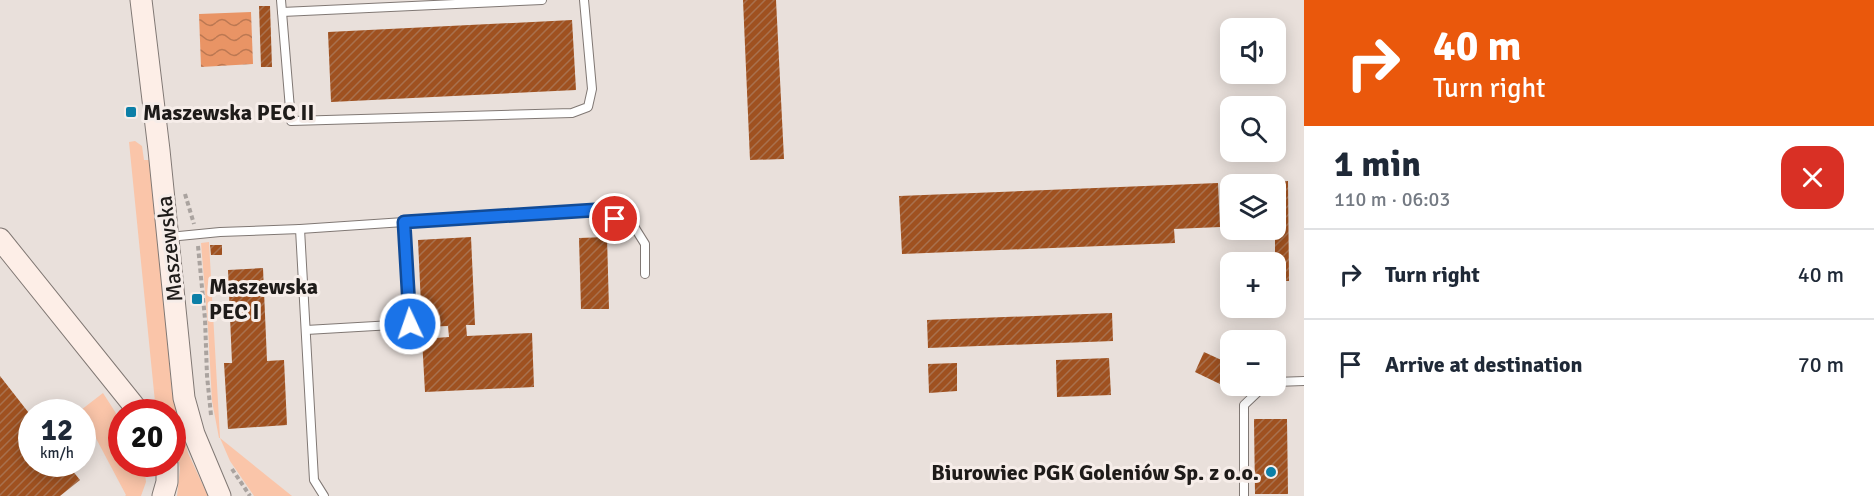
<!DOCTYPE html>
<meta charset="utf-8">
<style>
:root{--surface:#fff;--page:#f6f6f7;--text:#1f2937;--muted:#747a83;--line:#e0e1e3}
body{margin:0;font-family:Signika,sans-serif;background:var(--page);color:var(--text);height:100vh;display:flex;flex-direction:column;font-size:22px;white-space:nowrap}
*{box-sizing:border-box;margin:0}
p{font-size:20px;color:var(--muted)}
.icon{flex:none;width:33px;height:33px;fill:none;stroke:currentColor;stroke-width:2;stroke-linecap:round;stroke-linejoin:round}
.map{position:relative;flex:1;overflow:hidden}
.side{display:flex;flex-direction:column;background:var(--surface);width:570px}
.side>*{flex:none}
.guide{background:#ea580c;color:#fff;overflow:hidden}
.tools{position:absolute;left:1220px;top:18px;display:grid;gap:12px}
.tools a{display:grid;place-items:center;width:66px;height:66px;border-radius:12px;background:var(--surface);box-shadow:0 3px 15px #0003;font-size:30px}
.speed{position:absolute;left:18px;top:399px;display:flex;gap:12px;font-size:30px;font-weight:700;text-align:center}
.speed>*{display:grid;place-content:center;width:78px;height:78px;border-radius:50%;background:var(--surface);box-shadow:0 3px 15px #0003;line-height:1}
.speed small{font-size:15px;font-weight:400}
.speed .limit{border:9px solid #d22;background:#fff;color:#111}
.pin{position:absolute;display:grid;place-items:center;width:51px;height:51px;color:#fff;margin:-26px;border:3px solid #fff;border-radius:50%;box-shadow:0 2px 6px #0007}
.me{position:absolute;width:66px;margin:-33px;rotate:357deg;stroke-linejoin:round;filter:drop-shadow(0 0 4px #0008)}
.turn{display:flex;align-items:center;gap:21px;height:126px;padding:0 30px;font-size:27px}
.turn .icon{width:78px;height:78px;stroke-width:2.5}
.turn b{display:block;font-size:42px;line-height:51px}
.round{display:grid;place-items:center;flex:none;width:63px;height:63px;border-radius:18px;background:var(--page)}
.headline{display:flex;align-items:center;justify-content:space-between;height:102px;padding:0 30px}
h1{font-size:36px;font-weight:700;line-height:45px}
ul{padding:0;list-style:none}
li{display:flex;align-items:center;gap:18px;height:90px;padding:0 30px;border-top:2px solid var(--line)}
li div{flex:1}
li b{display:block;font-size:22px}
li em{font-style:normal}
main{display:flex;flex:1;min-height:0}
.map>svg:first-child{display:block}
</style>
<main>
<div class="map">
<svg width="1304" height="496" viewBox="0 0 1304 496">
<defs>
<pattern id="water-waves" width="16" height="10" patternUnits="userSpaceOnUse" patternTransform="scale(1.5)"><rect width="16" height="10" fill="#e99465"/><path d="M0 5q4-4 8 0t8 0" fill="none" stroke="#bc7852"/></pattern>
<pattern id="building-hatch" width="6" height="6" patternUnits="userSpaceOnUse" patternTransform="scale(1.5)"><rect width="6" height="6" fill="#9f5120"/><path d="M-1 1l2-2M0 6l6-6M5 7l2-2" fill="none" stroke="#a8714e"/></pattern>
</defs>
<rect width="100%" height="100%" fill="#e9e0db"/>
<!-- green -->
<g fill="#fac5a9">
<polygon points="135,141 142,146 144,160 149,160 151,164 172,393 188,453 208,496 177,496 180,468 173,439 172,412 156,412 129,142"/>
<polygon points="209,242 220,438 219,438 212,401 208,328 201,243"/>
<polygon points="103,393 121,421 122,464 144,464 146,482 141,496 125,496 126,495 81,410"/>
<polygon points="220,438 292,496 254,496 230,461"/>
</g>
<!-- water -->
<polygon fill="url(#water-waves)" points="251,12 253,64 201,67 199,14"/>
<!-- building -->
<g fill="url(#building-hatch)">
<polygon points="743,0 776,0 784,159 750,160"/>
<polygon points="259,6 270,6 272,67 261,67"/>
<polygon points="572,20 576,90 331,102 328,32"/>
<polygon points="1288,181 1289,281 1275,281 1275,237 1261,237 1261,230 1275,230 1275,184 1260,184 1260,182"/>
<polygon points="1218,183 1220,227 1174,229 1175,243 902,254 899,196"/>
<polygon points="471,237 475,325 466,325 467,336 532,333 534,387 425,392 422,339 449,337 448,326 422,327 418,240"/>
<polygon points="607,237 609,309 581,309 579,238"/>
<polygon points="210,245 222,245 222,255 211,255"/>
<polygon points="263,268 267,361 284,360 287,425 228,429 224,363 232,363 228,270"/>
<polygon points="1112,313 1113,341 928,348 927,320"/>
<polygon points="1204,352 1230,364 1230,368 1222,385 1195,372"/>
<polygon points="1109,358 1111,395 1057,397 1056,360"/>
<polygon points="957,363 957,391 929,393 928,364"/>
<polygon points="0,376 32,417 32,464 67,464 80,480 60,496 0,496"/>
<polygon points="1254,419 1287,419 1288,494 1255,494"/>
</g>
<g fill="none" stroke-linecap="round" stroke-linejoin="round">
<defs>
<g id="lane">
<polyline points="281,0 291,121 572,113 588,107 592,89 584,0"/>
<polyline points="282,12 542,0"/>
<polyline points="404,222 595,210 635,228 645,244 645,274"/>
<polyline points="300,229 404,222 410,324 306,330"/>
<polyline points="169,237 220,232 300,229 314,480 324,496"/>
<polyline points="1275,382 1304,381"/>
<polyline points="1244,496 1244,405 1264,386"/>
</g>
<g id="secondary">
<polyline points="141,0 159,150 184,398 194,434 220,496"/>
<polyline points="0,239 139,412"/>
<polyline points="163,496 167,482 167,464"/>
</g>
</defs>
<!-- lane casing -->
<use href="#lane" stroke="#807874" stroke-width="10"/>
<!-- secondary casing -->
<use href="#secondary" stroke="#807874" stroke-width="23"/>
<!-- path -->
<g stroke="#aaa39f" stroke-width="4" stroke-dasharray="4.5 3" stroke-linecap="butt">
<polyline points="185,194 194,224"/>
<polyline points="198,246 205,319 207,376 211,415"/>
<polyline points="232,469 250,496"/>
</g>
<!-- lane -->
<use href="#lane" stroke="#fff" stroke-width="8"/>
<!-- secondary -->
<use href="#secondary" stroke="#fdeee7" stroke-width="21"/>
</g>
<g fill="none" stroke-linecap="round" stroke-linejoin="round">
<defs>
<polyline id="route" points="410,324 404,222 595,210 615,219"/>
</defs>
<!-- route casing -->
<use href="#route" stroke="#114b97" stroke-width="15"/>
<!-- route -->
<use href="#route" stroke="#1a73e8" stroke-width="10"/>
</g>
<!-- markers -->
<g fill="#0c7fa7" stroke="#f6ede9" stroke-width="2">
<rect x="125" y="106" width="12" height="12" rx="3"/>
<rect x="191" y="293" width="12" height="12" rx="3"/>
<circle cx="1271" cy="472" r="6"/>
</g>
<g text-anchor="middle" stroke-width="6" stroke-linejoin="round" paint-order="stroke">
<!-- poi labels -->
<g font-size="22" font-weight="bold" fill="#1e1b19" stroke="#f6ede9" text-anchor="start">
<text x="143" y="120">Maszewska PEC II</text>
<text x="209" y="294">Maszewska<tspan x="209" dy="25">PEC I</tspan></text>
<text x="1259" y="480" text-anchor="end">Biurowiec PGK Goleniów Sp. z o.o.</text>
</g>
<!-- street labels -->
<g font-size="22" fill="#1e1b19" stroke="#f6ede9">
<text transform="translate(169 249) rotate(-96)" y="8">Maszewska</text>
</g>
</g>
</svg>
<div class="tools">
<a><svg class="icon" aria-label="sound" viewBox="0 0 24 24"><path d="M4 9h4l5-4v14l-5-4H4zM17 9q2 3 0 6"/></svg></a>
<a><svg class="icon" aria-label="search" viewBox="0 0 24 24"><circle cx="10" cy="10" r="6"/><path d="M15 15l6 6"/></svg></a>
<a><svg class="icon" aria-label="layers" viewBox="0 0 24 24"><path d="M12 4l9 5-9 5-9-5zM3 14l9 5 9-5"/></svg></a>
<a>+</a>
<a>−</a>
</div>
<div class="speed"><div>12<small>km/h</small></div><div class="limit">20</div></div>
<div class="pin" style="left:615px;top:219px;background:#d93025"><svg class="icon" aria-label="arrive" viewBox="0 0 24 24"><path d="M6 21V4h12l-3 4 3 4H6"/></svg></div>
<svg class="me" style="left:410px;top:324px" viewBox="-20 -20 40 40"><circle r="17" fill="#1a73e8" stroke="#fff" stroke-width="3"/><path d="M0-11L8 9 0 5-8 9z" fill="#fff"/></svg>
</div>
<section class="side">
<div class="guide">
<div class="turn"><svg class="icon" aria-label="right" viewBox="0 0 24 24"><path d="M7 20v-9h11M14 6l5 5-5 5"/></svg><div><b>40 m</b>Turn right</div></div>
</div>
<div class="headline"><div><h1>1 min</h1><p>110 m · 06:03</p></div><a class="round" style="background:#d93025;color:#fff"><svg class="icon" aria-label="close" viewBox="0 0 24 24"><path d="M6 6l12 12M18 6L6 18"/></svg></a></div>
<ul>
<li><svg class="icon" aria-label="right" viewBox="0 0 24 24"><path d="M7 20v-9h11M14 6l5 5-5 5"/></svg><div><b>Turn right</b></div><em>40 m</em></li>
<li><svg class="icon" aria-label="arrive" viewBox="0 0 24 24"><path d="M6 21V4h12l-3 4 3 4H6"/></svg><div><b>Arrive at destination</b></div><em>70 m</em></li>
</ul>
</section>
</main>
